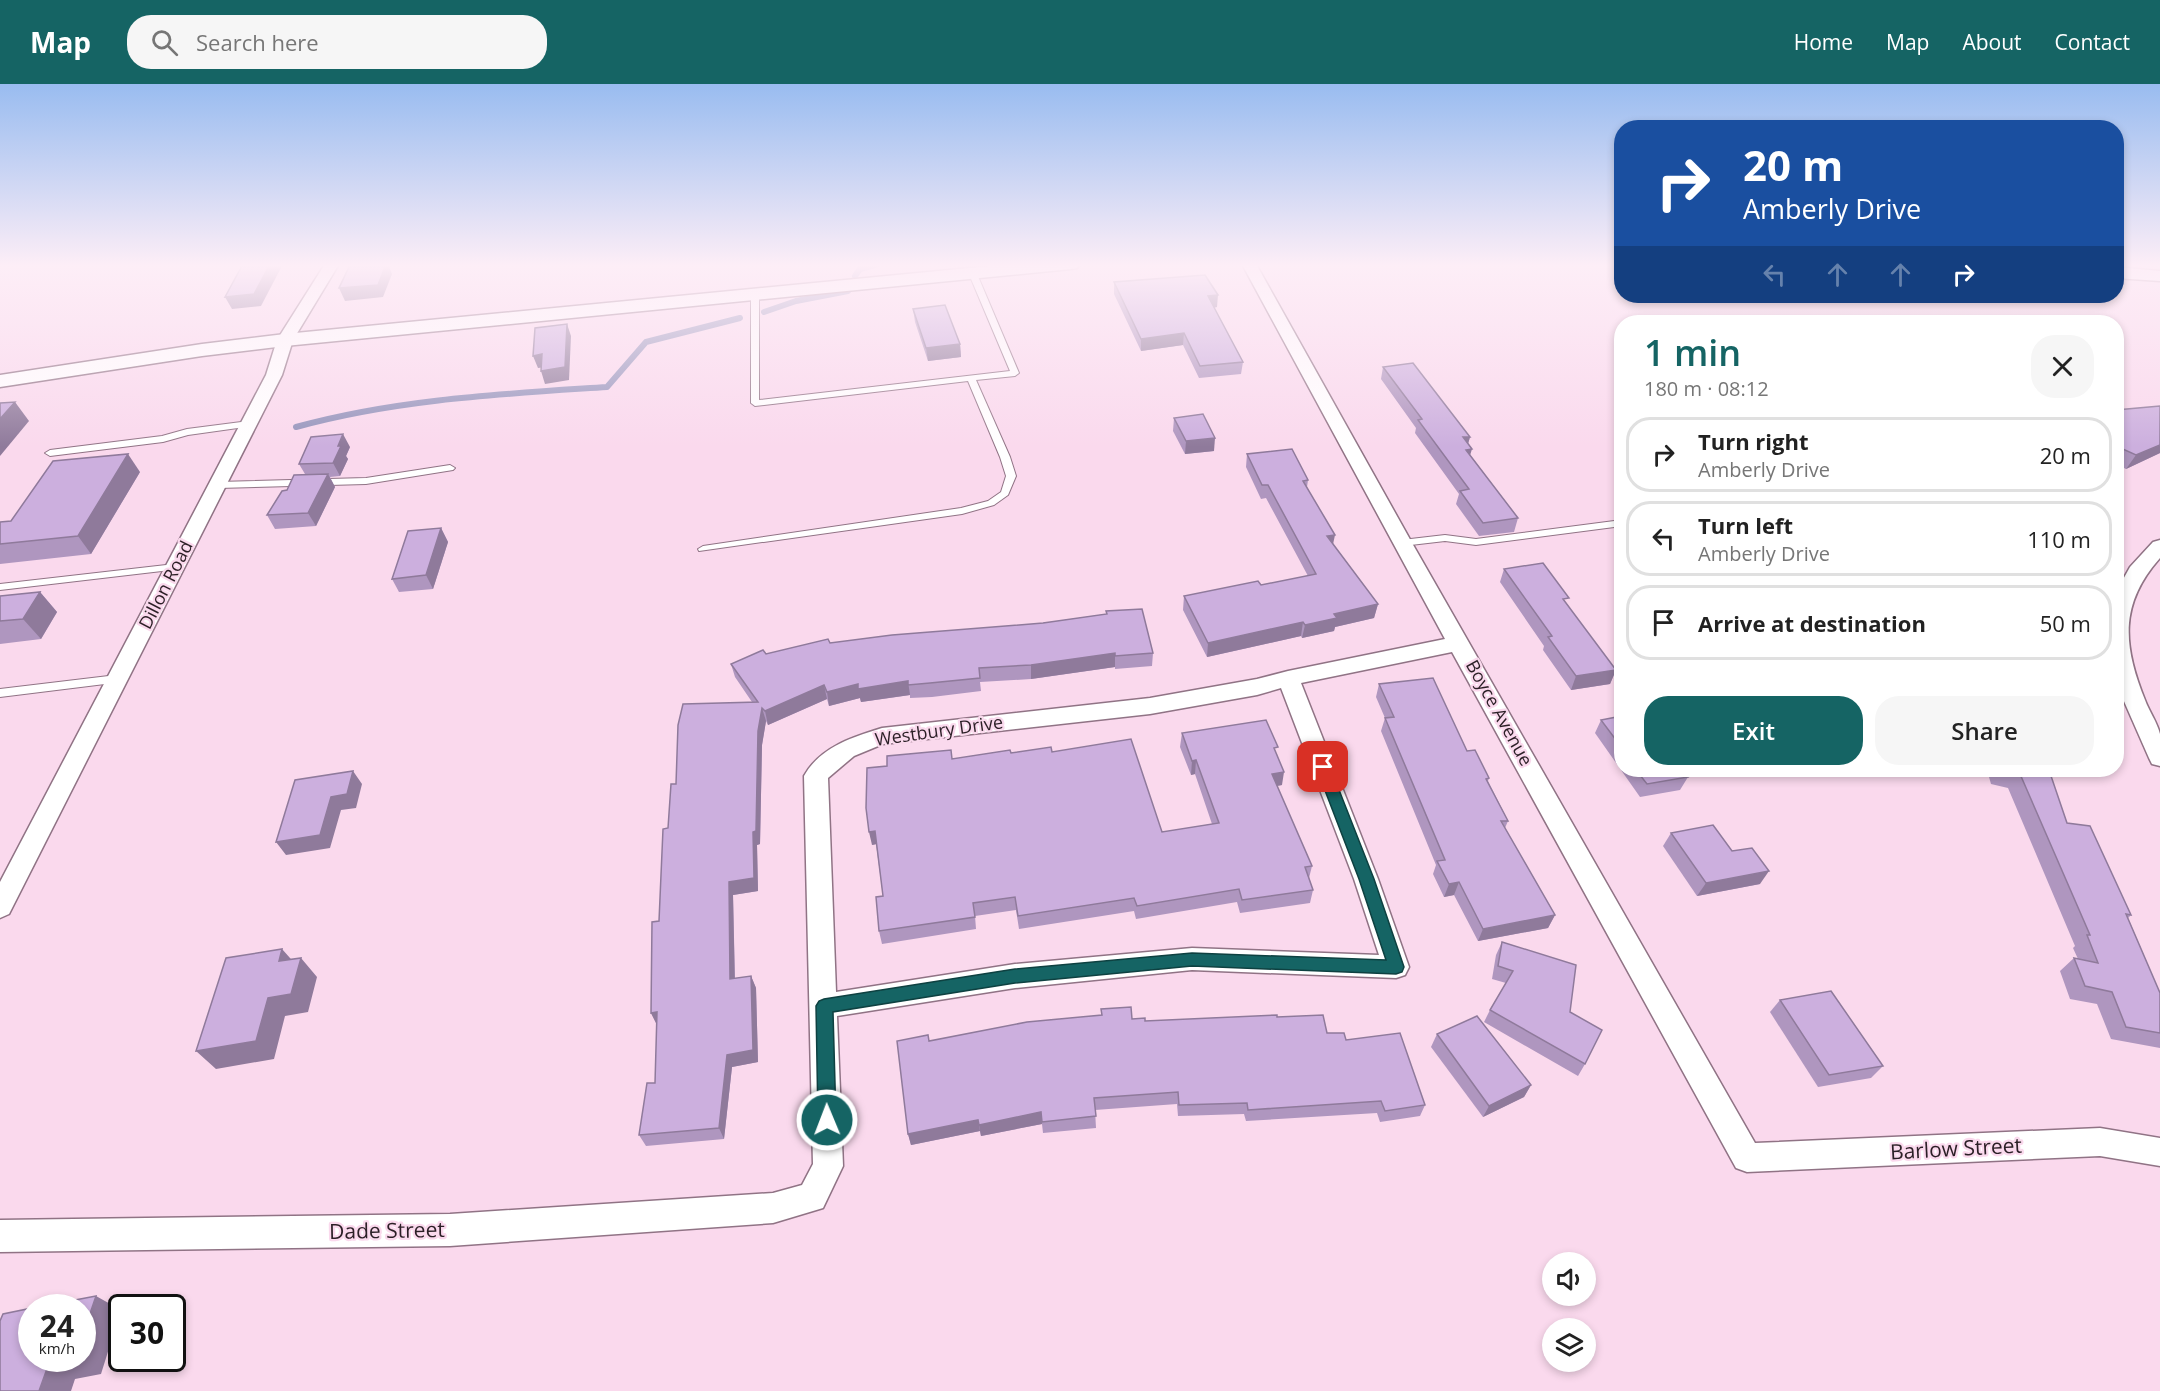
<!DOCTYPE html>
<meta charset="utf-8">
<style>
:root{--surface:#fff;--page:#f6f6f6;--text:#222;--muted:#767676;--line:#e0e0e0;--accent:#156464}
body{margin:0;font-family:"Open Sans",sans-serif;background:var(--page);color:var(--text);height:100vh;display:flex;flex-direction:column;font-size:22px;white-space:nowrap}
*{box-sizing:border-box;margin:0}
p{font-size:20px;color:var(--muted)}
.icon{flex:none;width:33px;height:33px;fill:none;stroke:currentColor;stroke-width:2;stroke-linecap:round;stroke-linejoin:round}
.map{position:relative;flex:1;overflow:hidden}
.side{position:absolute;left:1614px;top:231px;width:510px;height:462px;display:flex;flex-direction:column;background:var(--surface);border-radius:24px;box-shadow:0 3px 9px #0003}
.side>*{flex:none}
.banner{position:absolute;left:1614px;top:36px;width:510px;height:183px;border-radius:24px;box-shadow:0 3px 9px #0003;background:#1a4fa0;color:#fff;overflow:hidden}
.controls{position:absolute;left:1542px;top:1168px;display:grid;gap:12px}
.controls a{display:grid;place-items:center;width:54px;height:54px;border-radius:50%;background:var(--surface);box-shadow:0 3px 9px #0003;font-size:30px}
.speed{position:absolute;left:18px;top:1210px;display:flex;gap:12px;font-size:30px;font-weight:700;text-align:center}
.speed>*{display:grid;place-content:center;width:78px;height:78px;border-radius:50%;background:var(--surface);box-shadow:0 3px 9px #0003;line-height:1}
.speed small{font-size:15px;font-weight:400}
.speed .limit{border:3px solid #111;border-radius:9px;background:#fff;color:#111}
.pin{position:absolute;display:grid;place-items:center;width:51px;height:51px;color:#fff;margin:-26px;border-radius:12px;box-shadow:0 3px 9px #0006}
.me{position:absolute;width:66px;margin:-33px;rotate:359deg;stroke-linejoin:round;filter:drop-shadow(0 0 4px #0008)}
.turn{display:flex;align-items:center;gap:21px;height:126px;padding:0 30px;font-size:27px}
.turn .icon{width:78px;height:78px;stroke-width:2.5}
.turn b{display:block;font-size:42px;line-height:51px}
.lanes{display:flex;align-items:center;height:57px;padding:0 30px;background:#0003;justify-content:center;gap:30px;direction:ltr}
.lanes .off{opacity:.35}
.round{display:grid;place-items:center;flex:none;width:63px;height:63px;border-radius:24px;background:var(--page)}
.headline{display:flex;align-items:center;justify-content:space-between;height:102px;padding:0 30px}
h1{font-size:36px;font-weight:600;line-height:45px;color:var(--accent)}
.action{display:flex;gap:12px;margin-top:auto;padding:12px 30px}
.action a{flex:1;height:69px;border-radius:24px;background:var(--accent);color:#fff;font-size:24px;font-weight:600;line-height:69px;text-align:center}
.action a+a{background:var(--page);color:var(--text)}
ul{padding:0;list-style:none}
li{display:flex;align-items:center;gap:18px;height:75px;margin:0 12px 9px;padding:0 18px;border:3px solid var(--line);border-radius:24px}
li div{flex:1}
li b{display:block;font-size:22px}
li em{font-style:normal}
header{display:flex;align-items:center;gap:36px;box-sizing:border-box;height:84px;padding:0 30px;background:var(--accent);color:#fff}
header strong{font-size:28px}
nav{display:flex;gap:33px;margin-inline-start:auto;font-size:21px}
.search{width:420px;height:54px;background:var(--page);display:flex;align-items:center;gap:15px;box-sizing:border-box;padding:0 21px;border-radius:24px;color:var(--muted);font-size:22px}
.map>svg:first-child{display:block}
</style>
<header>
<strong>Map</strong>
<div class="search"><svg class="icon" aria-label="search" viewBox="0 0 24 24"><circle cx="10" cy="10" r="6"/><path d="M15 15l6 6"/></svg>Search here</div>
<nav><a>Home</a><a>Map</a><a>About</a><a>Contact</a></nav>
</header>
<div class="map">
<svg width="2160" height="1307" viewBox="0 0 2160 1307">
<rect width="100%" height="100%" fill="#fad9ed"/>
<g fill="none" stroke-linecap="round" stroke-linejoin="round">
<!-- stream -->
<g stroke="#9695bc" stroke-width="6">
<polyline points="855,192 860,185 878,180"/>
<polyline points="764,228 796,217 848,207"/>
<path d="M296 343C398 315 502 310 607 303L646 258 740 234"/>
</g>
<defs>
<g id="service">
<polygon points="970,188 977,190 1019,289 1015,292 976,296 1010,373 1016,392 1008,411 994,421 962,430 699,467 698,465 703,462 961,424 988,417 1001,408 1006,392 1000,373 968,297 755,322 751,319 751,211 755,209 759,211 759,316 1010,287 969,190"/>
<polygon points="249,337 252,338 252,342 188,351 163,358 50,372 45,369 50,366 162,352 187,345"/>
<polygon points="450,381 455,384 453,386 366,400 218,404 213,401 218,398 366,394"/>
<polygon points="1622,436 1622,442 1476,461 1445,457 1402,462 1397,459 1402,456 1445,451 1476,455"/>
<polygon points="175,480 179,481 180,483 179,485 0,506 0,500"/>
<polygon points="117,591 121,592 123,595 121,598 0,613 0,605"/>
</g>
<g id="minor">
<polygon points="325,180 339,180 293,256 282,291 9,830 0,834 0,798 266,291 277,256"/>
<path d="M1242 180H1256L1412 459 1755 1059 2100 1044 2160 1054V1082L2100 1072 1747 1088 1736 1084 1452 568 1301 599 1378 795 1409 883 1405 891 1396 894 1192 886 1015 904 837 932 843 1082 823 1124 773 1139 450 1162 0 1168V1136L450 1130 773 1109 802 1101 813 1080 804 692C820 663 853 653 882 644L1150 614 1257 595 1288 587 1445 555ZM1281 604 1354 795 1379 871 1192 864 1015 880 836 908 828 694 854 672 883 660 1150 630 1257 611Z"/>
<path d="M2160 456V474C2119 520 2123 562 2145 616 2149 627 2157 638 2160 650 2160 660 2160 673 2160 682L2152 680 2149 674 2116 599V508L2130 483 2153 458Z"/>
</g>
<g id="tertiary">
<polygon points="1011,180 1080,180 1077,184 1071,185 285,262 202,272 0,303 0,291 202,260 285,250"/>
<polygon points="2116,183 2160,187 2160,197 2116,194"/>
</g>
</defs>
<!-- service casing -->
<use href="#service" stroke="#907385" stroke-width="2"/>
<!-- minor casing -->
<use href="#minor" stroke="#907385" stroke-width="3"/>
<!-- tertiary casing -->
<use href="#tertiary" stroke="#907385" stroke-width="3"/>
<!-- service -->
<use href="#service" fill="#fff" fill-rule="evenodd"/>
<!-- minor -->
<use href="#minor" fill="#fff" fill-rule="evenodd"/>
<!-- tertiary -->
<use href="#tertiary" fill="#fff" fill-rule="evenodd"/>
</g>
<!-- wall -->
<g fill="#af96bf">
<polygon points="1114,198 1217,223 1214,224 1243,278 1241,290 1199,294 1183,261 1141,267 1114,210"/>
<polygon points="913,225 960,260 961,273 928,277 915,238"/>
<polygon points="1383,283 1470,353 1468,360 1470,371 1518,434 1514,448 1479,452 1456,420 1459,410 1415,349 1416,344 1381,295"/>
<polygon points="2116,326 2160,369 2126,385 2116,380"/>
<polygon points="1174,334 1214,367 1185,370 1173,347"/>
<polygon points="350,363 346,372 348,375 340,392 330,393 335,403 316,442 275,445 267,431 287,406 305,390 299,380"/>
<polygon points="1247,370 1308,396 1307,403 1333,460 1378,520 1374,534 1335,543 1334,547 1302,554 1301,552 1207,573 1183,526 1184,512 1261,501 1308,492 1266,414 1261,415 1246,383"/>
<polygon points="140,388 91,470 0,480 0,438 11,437"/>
<polygon points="441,444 448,458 433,505 399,508 392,495"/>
<polygon points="1504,485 1566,520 1616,586 1610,600 1571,606 1543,566 1544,562 1500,498"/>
<polygon points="40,508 57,528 41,555 0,560 0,512"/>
<polygon points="1106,527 1153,569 1152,582 1115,585 1115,583 1031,595 980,598 981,607 932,613 910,614 910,611 861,618 860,614 829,622 827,615 768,641 766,637 762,661 760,760 757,761 758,807 733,811 735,895 751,892 756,904 758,978 732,983 724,1055 646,1062 639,1051 655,999 657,941 651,929 668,744 676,700 752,618 735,593 731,580 766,570 830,559 1043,539 1106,530"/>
<polygon points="1379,600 1467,667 1489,694 1488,697 1508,737 1505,744 1555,831 1548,844 1478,857 1454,811 1444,813 1433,790 1436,781 1381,647 1385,634 1376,613"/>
<polygon points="1622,632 1622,686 1682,686 1688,693 1680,706 1640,713 1595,649 1601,636"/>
<polygon points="1182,649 1277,670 1282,701 1277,702 1312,782 1309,794 1313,806 1310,819 1240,829 1237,818 1136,835 1134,827 1019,845 1016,826 975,832 976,845 882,860 879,847 883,812 876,760 872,761 952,675 1011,669 1052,668 1162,748 1212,740 1195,690 1191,691 1180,663"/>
<polygon points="1987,686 2049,686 2067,739 2131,831 2128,834 2160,909 2160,964 2111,955 2097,920 2070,915 2060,887 2074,874 2078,875 2073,864 2075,862 2008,704 1991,700"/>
<polygon points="1671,749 1732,767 1760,800 1697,812 1663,762"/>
<polygon points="1502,858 1570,928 1585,980 1578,992 1484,938 1490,926 1506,899 1492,895 1496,871"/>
<polygon points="1780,916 1883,982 1871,994 1818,1003 1770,928"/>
<polygon points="1101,925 1132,935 1145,937 1277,933 1327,949 1346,956 1425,1021 1420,1032 1380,1038 1377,1029 1246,1037 1244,1030 1178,1032 1177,1020 1095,1026 1096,1044 1043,1049 1042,1040 981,1052 980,1047 911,1061 908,1050 929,957 1101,931"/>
<polygon points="1437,950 1531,1001 1524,1013 1483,1033 1431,963"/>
</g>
<!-- shaded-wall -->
<g fill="#8f7a9b">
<polygon points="270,180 283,180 261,222 232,225 225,213"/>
<polygon points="386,180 388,180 392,190 383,213 345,217 339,204"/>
<polygon points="1218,211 1217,223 1207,224 1208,212"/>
<polygon points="567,240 571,252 569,296 545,300 541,287"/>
<polygon points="1184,249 1183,261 1141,267 1141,255"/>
<polygon points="960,260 961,273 928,277 926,264"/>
<polygon points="542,270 546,283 538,284 533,272"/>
<polygon points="15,318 29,337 0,372 0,335"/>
<polygon points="343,350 350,363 346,372 348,375 340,392 333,379 338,362"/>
<polygon points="1463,353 1470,353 1466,366 1472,365 1468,378"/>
<polygon points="1215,354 1214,367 1185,370 1186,357"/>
<polygon points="2160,361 2160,369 2126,385 2136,371"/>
<polygon points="128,370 140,388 91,470 78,452"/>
<polygon points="328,390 335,403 316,442 308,429"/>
<polygon points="441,444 448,458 433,505 426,491"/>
<polygon points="1335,451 1332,465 1327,452"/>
<polygon points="40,508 57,528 41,555 23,535"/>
<polygon points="1378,520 1374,534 1335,543 1334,547 1302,554 1305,541 1334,530"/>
<polygon points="1303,538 1301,552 1207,573 1208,559"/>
<polygon points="1115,569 1115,583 1031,595 1031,581"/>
<polygon points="1616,586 1610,600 1571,606 1576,592"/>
<polygon points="908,597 910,611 861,618 860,614 829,622 827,608 858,600"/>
<polygon points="824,601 827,615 768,641 765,627"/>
<polygon points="762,624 766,637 762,661 760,760 757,761 758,807 733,811 735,908 730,895 729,798 753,748 758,647"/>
<polygon points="1196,676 1195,690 1191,691 1192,677"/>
<polygon points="353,687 362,700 356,724 341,726 330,764 286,771 276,758"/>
<polygon points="1284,688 1282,701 1270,703 1272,690"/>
<polygon points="875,747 877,760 872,761 869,748"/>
<polygon points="1769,787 1760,800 1697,812 1706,799"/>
<polygon points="1459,798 1454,811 1444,813 1449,800"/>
<polygon points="1555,831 1548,844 1478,857 1483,845"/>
<polygon points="282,865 298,883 301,874 317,893 308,928 285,932 274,975 216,985 196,967 279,877"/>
<polygon points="751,892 756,904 758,978 732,983 724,1055 719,1044 727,971"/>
<polygon points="657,928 657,941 651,929"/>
<polygon points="1531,1001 1524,1013 1483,1033 1489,1022"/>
<polygon points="1041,1028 1042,1040 981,1052 979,1041"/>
<polygon points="978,1036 980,1047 911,1061 908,1050"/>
<polygon points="96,1212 121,1226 101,1290 75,1295 71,1307 39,1307 48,1282 75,1275 82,1275 82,1253"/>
</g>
<!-- building -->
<g fill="#ccafde" stroke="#8f7a9b" stroke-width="1.5">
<polygon points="243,180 270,180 254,210 225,213"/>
<polygon points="359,180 386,180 378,201 339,204 350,181"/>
<polygon points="1205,191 1218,211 1208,212 1243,278 1200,282 1184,249 1141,255 1114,198"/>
<polygon points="945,221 960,260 926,264 913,225"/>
<polygon points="567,240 565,283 541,287 542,270 533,272 535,244"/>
<polygon points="1413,279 1470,353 1463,353 1472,365 1466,366 1518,434 1483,439 1460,407 1469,405 1418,336 1422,335 1383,283"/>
<polygon points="15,318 0,335 0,319"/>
<polygon points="2160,322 2160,361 2136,371 2116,362 2116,326"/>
<polygon points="1203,330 1215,354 1186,357 1174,334"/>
<polygon points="343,350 338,362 341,362 333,379 299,380 311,353"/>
<polygon points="1292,365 1308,396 1303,397 1335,451 1327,452 1378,520 1334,530 1337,534 1305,541 1303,538 1208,559 1184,512 1258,497 1261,501 1316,490 1268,401 1262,401 1247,370"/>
<polygon points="128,370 78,452 0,460 0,438 11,437 53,377"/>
<polygon points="328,390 308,429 267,431 282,407 287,406 294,391"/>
<polygon points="441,444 426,491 392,495 408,447"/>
<polygon points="1543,479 1569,514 1563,515 1616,586 1576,592 1548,553 1552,552 1504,485"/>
<polygon points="40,508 23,535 0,537 0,512"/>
<polygon points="1142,525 1153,569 1115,572 1115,569 1031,581 979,584 980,594 930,599 908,601 908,597 858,605 858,600 827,608 824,601 765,627 762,624 758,647 756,747 753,748 754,794 729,798 730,895 751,892 753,966 727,971 719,1044 639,1051 647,999 655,999 657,928 651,929 652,838 659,837 663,745 668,744 671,700 676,700 678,641 683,620 758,618 731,580 763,566 766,570 828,555 830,559 892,551 1043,539 1107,530 1106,527"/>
<polygon points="1433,594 1467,667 1475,666 1489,694 1486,695 1508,737 1501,737 1555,831 1483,845 1459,798 1449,800 1437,777 1445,776 1385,634 1394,633 1379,600"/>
<polygon points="1622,632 1622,664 1601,636"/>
<polygon points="1266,636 1278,663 1274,664 1284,688 1272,690 1312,782 1305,783 1313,806 1242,816 1239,805 1137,822 1134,814 1018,832 1015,813 973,819 975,833 879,847 876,813 883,812 875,747 869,748 866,724 867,684 887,682 887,672 951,666 952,675 1010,666 1011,669 1051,663 1052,668 1131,655 1162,748 1219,739 1196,676 1192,677 1182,649"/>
<polygon points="1636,686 1682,686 1688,693 1647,700"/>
<polygon points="2002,686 2049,686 2067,739 2090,742 2131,831 2126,830 2160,909 2160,949 2126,943 2112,908 2085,902 2074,874 2098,879 2087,851 2090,851 2020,690 2002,687"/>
<polygon points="353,687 347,710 331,713 320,751 276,758 295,696"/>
<polygon points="1713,741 1732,767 1752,764 1769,787 1706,799 1671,749"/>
<polygon points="1502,858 1576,881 1570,928 1602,946 1585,980 1490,926 1513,887 1498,882"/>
<polygon points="282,865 279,877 301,874 291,910 268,914 256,957 196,967 226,874"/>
<polygon points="1831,907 1883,982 1829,991 1780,916"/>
<polygon points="1131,923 1132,935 1145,934 1145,937 1277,931 1277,933 1323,931 1327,949 1344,949 1346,956 1400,949 1425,1021 1385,1027 1381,1017 1248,1026 1247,1019 1179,1021 1178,1008 1094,1014 1096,1032 1042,1038 1041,1028 979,1041 978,1036 908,1050 897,957 928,951 929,957 1027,938 1102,931 1101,925"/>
<polygon points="1477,932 1531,1001 1489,1022 1437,950"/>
<polygon points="96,1212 82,1253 82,1224 33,1224"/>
<polygon points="32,1224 32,1275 75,1275 75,1277 48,1282 39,1307 0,1307 0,1237 3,1230"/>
</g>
<!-- sky -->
<linearGradient id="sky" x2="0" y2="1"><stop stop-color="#99bcf0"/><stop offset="0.5" stop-color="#fdeef7"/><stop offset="1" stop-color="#fdeef7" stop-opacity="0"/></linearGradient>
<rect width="2160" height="363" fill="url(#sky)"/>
<!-- route -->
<polygon fill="#156464" stroke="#0e4141" stroke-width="1.5" points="1323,678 1330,683 1374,795 1404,883 1402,888 1396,890 1192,882 1015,899 833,928 836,1036 833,1042 827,1045 821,1042 818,1036 816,922 819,917 824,915 1015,885 1192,869 1386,876 1359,795 1316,683"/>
<g text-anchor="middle" stroke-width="4.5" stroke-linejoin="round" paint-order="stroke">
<!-- street labels -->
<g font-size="18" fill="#2b1f26" stroke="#fad9ed">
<text transform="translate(166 501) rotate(-63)" y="6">Dillon Road</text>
<text transform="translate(1499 629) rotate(61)" y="6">Boyce Avenue</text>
<text transform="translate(939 647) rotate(-8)" y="6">Westbury Drive</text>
</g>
<!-- near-street labels -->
<g font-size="21" fill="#2b1f26" stroke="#fad9ed">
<text transform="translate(1956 1065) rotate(-3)" y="7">Barlow Street</text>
<text transform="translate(387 1147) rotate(-1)" y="7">Dade Street</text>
</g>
</g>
</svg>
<div class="controls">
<a><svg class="icon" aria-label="sound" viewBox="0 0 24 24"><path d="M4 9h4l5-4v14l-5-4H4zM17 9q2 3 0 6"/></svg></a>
<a><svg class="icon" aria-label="layers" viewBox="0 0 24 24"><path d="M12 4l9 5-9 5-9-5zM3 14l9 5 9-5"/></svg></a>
</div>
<div class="speed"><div>24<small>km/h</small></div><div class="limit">30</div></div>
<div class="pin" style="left:1323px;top:683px;background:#d93025"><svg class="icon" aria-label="arrive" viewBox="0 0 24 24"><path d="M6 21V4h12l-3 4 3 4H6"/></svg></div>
<svg class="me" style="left:827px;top:1036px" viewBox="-20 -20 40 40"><circle r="17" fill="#156464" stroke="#fff" stroke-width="3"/><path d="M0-11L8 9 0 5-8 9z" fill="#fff"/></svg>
<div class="banner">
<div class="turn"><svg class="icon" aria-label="right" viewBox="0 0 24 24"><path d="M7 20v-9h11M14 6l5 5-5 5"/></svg><div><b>20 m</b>Amberly Drive</div></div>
<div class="lanes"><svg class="icon off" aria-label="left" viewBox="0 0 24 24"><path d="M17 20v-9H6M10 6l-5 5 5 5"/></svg><svg class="icon off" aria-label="ahead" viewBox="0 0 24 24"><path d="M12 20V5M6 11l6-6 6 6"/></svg><svg class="icon off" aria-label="ahead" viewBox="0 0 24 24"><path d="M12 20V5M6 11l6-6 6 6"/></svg><svg class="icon" aria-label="right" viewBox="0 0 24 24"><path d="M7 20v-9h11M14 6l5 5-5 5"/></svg></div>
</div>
<section class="side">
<div class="headline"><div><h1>1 min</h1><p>180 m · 08:12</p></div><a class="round"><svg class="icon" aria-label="close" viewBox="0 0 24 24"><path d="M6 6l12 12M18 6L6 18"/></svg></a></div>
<ul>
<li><svg class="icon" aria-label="right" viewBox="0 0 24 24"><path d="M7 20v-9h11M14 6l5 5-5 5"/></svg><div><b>Turn right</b><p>Amberly Drive</p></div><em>20 m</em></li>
<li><svg class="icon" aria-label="left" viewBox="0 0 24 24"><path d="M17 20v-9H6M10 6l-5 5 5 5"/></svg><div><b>Turn left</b><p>Amberly Drive</p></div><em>110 m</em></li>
<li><svg class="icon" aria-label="arrive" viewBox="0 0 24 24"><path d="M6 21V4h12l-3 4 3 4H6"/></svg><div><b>Arrive at destination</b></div><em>50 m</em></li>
</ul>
<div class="action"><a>Exit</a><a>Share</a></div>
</section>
</div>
